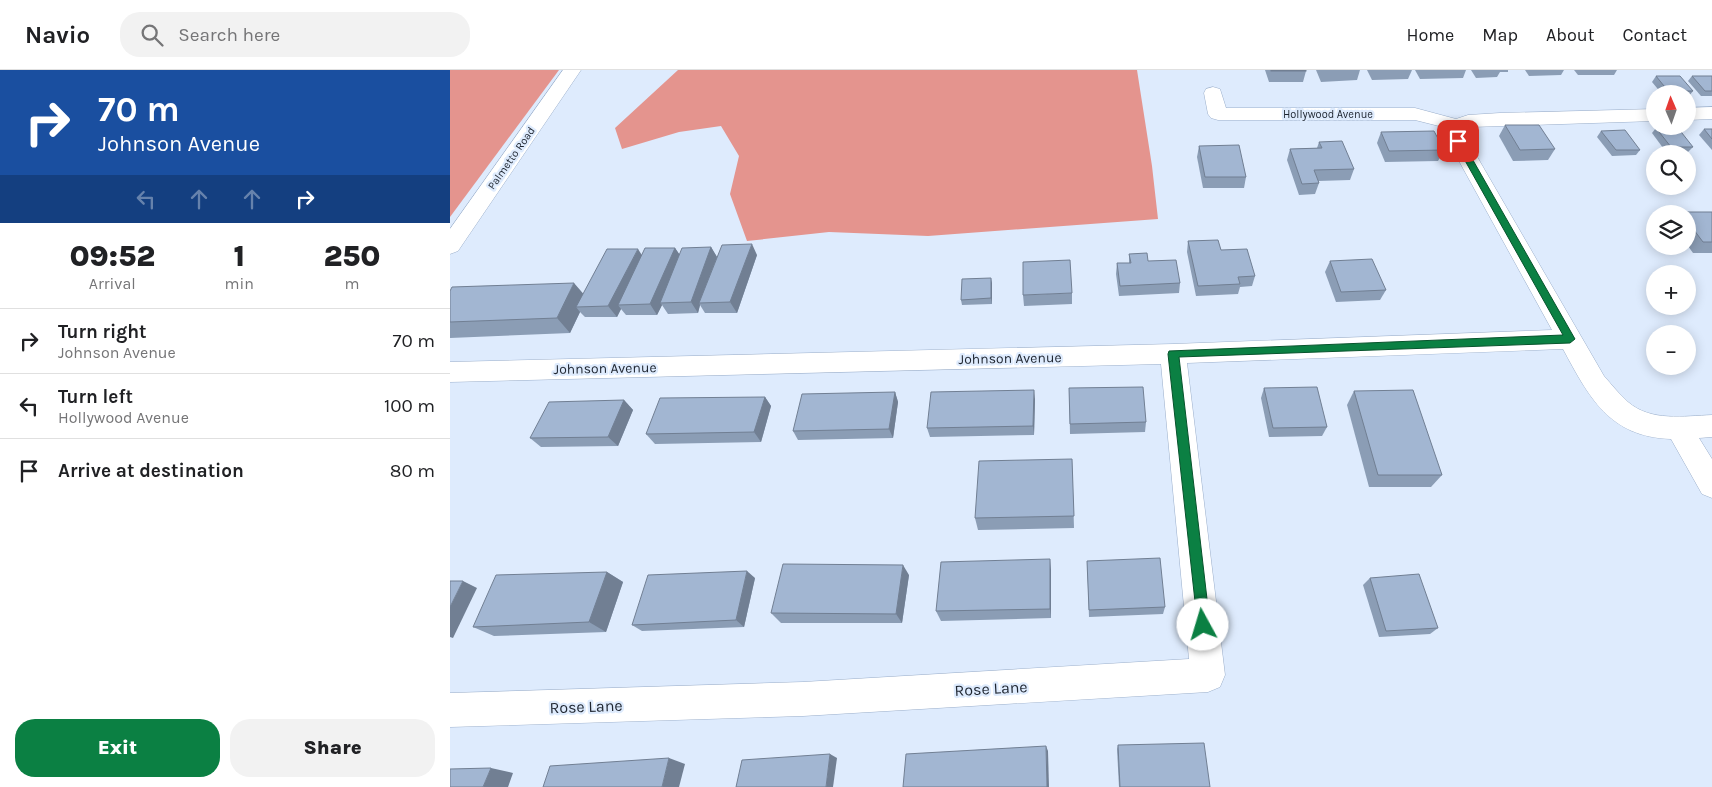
<!DOCTYPE html>
<meta charset="utf-8">
<style>
:root{--surface:#fff;--page:#f2f2f2;--text:#202124;--muted:#757577;--line:#e0e0e0;--accent:#0b8043}
body{margin:0;font-family:Karla,sans-serif;background:var(--page);color:var(--text);height:100vh;display:flex;flex-direction:column;font-size:19px;white-space:nowrap}
*{box-sizing:border-box;margin:0}
p{font-size:16px;color:var(--muted)}
.icon{flex:none;width:28px;height:28px;fill:none;stroke:currentColor;stroke-width:2;stroke-linecap:round;stroke-linejoin:round}
.map{position:relative;flex:1;overflow:hidden}
.drawer{display:flex;flex-direction:column;background:var(--surface);width:450px}
.drawer>*{flex:none}
.banner{background:#1a4fa0;color:#fff;overflow:hidden}
.needle{width:32px;rotate:358deg}
.controls{position:absolute;left:1196px;top:15px;display:grid;gap:10px}
.controls a{display:grid;place-items:center;width:50px;height:50px;border-radius:50%;background:var(--surface);box-shadow:0 2px 12px #0003;font-size:25px}
.pin{position:absolute;display:grid;place-items:center;width:42px;height:42px;color:#fff;margin:-21px;border-radius:10px;box-shadow:0 2px 8px #0006}
.me{position:absolute;width:55px;margin:-28px;rotate:354deg;stroke-linejoin:round;filter:drop-shadow(0 0 4px #0008)}
.turn{display:flex;align-items:center;gap:18px;height:105px;padding:0 15px;font-size:22px}
.turn .icon{width:65px;height:65px;stroke-width:2.5}
.turn b{display:block;font-size:35px;line-height:42px}
.lanes{display:flex;align-items:center;height:48px;padding:0 15px;background:#0003;justify-content:center;gap:25px;direction:ltr}
.lanes .off{opacity:.35}
.eta{display:flex;justify-content:space-evenly;align-items:center;height:85px;text-align:center}
.eta b{font-size:30px;font-weight:800;line-height:35px}
.cta{display:flex;gap:10px;margin-top:auto;padding:10px 15px}
.cta a{flex:1;height:58px;border-radius:20px;background:var(--accent);color:#fff;font-size:20px;font-weight:800;line-height:58px;text-align:center}
.cta a+a{background:var(--page);color:var(--text)}
ul{padding:0;list-style:none}
li{display:flex;align-items:center;gap:15px;height:65px;padding:0 15px;border-top:1px solid var(--line)}
li div{flex:1}
li b{display:block;font-size:19px}
li em{font-style:normal}
header{display:flex;align-items:center;gap:30px;box-sizing:border-box;height:70px;padding:0 25px;background:var(--surface);border-bottom:1px solid var(--line)}
header strong{font-size:24px}
nav{display:flex;gap:28px;margin-inline-start:auto;font-size:18px}
.search{width:350px;height:45px;background:var(--page);display:flex;align-items:center;gap:12px;box-sizing:border-box;padding:0 18px;border-radius:20px;color:var(--muted);font-size:19px}
main{display:flex;flex:1;min-height:0}
.map>svg:first-child{display:block}
</style>
<header>
<strong>Navio</strong>
<div class="search"><svg class="icon" aria-label="search" viewBox="0 0 24 24"><circle cx="10" cy="10" r="6"/><path d="M15 15l6 6"/></svg>Search here</div>
<nav><a>Home</a><a>Map</a><a>About</a><a>Contact</a></nav>
</header>
<main>
<section class="drawer">
<div class="banner">
<div class="turn"><svg class="icon" aria-label="right" viewBox="0 0 24 24"><path d="M7 20v-9h11M14 6l5 5-5 5"/></svg><div><b>70 m</b>Johnson Avenue</div></div>
<div class="lanes"><svg class="icon off" aria-label="left" viewBox="0 0 24 24"><path d="M17 20v-9H6M10 6l-5 5 5 5"/></svg><svg class="icon off" aria-label="ahead" viewBox="0 0 24 24"><path d="M12 20V5M6 11l6-6 6 6"/></svg><svg class="icon off" aria-label="ahead" viewBox="0 0 24 24"><path d="M12 20V5M6 11l6-6 6 6"/></svg><svg class="icon" aria-label="right" viewBox="0 0 24 24"><path d="M7 20v-9h11M14 6l5 5-5 5"/></svg></div>
</div>
<div class="eta">
<div><b>09:52</b><p>Arrival</p></div>
<div><b>1</b><p>min</p></div>
<div><b>250</b><p>m</p></div>
</div>
<ul>
<li><svg class="icon" aria-label="right" viewBox="0 0 24 24"><path d="M7 20v-9h11M14 6l5 5-5 5"/></svg><div><b>Turn right</b><p>Johnson Avenue</p></div><em>70 m</em></li>
<li><svg class="icon" aria-label="left" viewBox="0 0 24 24"><path d="M17 20v-9H6M10 6l-5 5 5 5"/></svg><div><b>Turn left</b><p>Hollywood Avenue</p></div><em>100 m</em></li>
<li><svg class="icon" aria-label="arrive" viewBox="0 0 24 24"><path d="M6 21V4h12l-3 4 3 4H6"/></svg><div><b>Arrive at destination</b></div><em>80 m</em></li>
</ul>
<div class="cta"><a>Exit</a><a>Share</a></div>
</section>
<div class="map">
<svg width="1262" height="717" viewBox="0 0 1262 717">
<rect width="100%" height="100%" fill="#deebfd"/>
<!-- forest -->
<g fill="#e4948e">
<polygon points="0,0 109,0 0,147"/>
<polygon points="228,0 687,0 702,96 708,149 478,166 379,162 297,171 280,124 289,86 271,56 229,62 172,79 165,58"/>
</g>
<g fill="none" stroke-linecap="round" stroke-linejoin="round">
<defs>
<g id="minor">
<polygon points="113,0 131,0 8,181 0,184 0,159"/>
<path d="M763 17 770 19 776 38H965L1006 49 1018 45 1050 43 1205 39V51L1021 57 1017 58 1018 71 1154 306C1162 315 1169 324 1178 332 1201 352 1234 346 1262 345V367L1249 368 1262 389V428L1252 424 1221 369C1159 367 1139 327 1113 279L737 293 775 605 770 617 758 622 353 646 0 657V623L353 612 739 589 711 294 0 312V292L723 274 1102 260 998 71 997 58 965 50H768L761 48 758 44 754 23 756 19Z"/>
<polygon points="1262,37 1262,49 1238,50 1238,38"/>
</g>
</defs>
<!-- minor casing -->
<use href="#minor" stroke="#9aaeca" stroke-width="1"/>
<!-- minor -->
<use href="#minor" fill="#fff" fill-rule="evenodd"/>
</g>
<!-- wall -->
<g fill="#8b9db5">
<polygon points="815,0 856,0 856,1 853,12 819,12"/>
<polygon points="866,0 910,0 907,10 871,12"/>
<polygon points="917,0 962,0 958,9 922,10"/>
<polygon points="965,0 1016,0 1013,8 970,9"/>
<polygon points="1021,0 1058,0 1058,2 1050,2 1047,7 1026,8"/>
<polygon points="1075,0 1114,0 1111,5 1079,6"/>
<polygon points="1124,0 1167,0 1164,5 1128,5"/>
<polygon points="1206,6 1243,21 1239,26 1238,27 1238,24 1212,24 1202,12"/>
<polygon points="1242,6 1262,6 1262,26 1251,26 1238,11"/>
<polygon points="1055,55 1105,79 1098,90 1063,91 1049,66"/>
<polygon points="1206,58 1243,77 1238,82 1216,82 1202,63"/>
<polygon points="1254,59 1262,59 1262,80 1249,65"/>
<polygon points="1151,61 1190,80 1186,85 1162,86 1147,67"/>
<polygon points="931,62 994,80 988,91 935,92 927,73"/>
<polygon points="869,72 904,99 900,110 868,111 869,113 865,124 849,125 837,90 840,79 867,78"/>
<polygon points="749,76 796,107 794,118 753,118 747,87"/>
<polygon points="1230,142 1262,142 1262,183 1243,183 1238,176 1238,144 1229,144"/>
<polygon points="738,171 771,180 805,206 802,216 790,217 788,224 746,226 737,182"/>
<polygon points="261,177 267,187 307,185 287,243 255,243 250,235 248,243 218,244 212,235 207,245 176,245 171,239 167,247 135,247 130,242 120,263 0,268 0,221 133,224 192,185 225,178 229,184"/>
<polygon points="679,184 698,191 730,213 729,223 669,226 666,204 667,193 679,193"/>
<polygon points="880,191 936,220 930,230 886,232 875,202"/>
<polygon points="542,213 542,234 512,235 511,230"/>
<polygon points="622,223 622,234 574,236 573,225"/>
<polygon points="619,318 696,352 695,362 620,364"/>
<polygon points="814,318 877,357 872,366 819,367 811,328"/>
<polygon points="904,321 992,405 981,417 919,417 897,335"/>
<polygon points="445,322 448,332 443,368 348,370 343,361"/>
<polygon points="315,327 321,336 311,372 205,374 196,364"/>
<polygon points="585,329 584,365 480,367 477,358"/>
<polygon points="174,330 183,340 168,376 91,377 80,368"/>
<polygon points="622,389 624,458 528,460 525,448"/>
<polygon points="637,491 715,537 713,544 639,547"/>
<polygon points="601,500 601,548 491,551 486,541"/>
<polygon points="157,502 173,512 156,562 44,566 23,557"/>
<polygon points="459,505 452,553 331,553 321,543"/>
<polygon points="305,508 294,557 192,561 182,555"/>
<polygon points="920,508 988,558 980,564 929,567 913,515"/>
<polygon points="668,675 760,717 669,717 667,679"/>
</g>
<!-- shaded-wall -->
<g fill="#717f93">
<polygon points="302,174 307,185 287,243 280,232"/>
<polygon points="261,177 267,187 249,233 250,235 248,243 241,232"/>
<polygon points="225,178 232,188 210,233 212,235 207,245 200,234"/>
<polygon points="188,179 195,190 168,235 171,239 167,247 158,236"/>
<polygon points="541,208 542,213 542,234 541,228"/>
<polygon points="124,213 137,228 126,237 130,242 120,263 107,248"/>
<polygon points="584,320 585,329 584,365 583,356"/>
<polygon points="445,322 448,332 443,368 439,359"/>
<polygon points="315,327 321,336 311,372 304,362"/>
<polygon points="174,330 183,340 168,376 158,367"/>
<polygon points="600,489 601,500 601,548 600,539"/>
<polygon points="453,495 459,505 452,553 446,544"/>
<polygon points="297,501 305,508 294,557 286,550"/>
<polygon points="157,502 173,512 156,562 139,552"/>
<polygon points="13,511 27,518 3,568 0,567 0,537"/>
<polygon points="596,676 598,681 599,717 597,717"/>
<polygon points="380,684 387,688 383,717 376,717"/>
<polygon points="219,688 235,694 229,717 212,717"/>
<polygon points="41,698 63,703 58,717 33,717"/>
</g>
<!-- building -->
<g fill="#a2b6d2" stroke="#717f93">
<rect x="821" y="0" width="35" height="1"/>
<polygon points="1206,6 1230,6 1243,21 1218,21"/>
<polygon points="1242,6 1262,6 1262,21 1255,21"/>
<polygon points="1055,55 1089,55 1105,79 1070,80"/>
<polygon points="1206,58 1228,58 1243,77 1221,77"/>
<polygon points="1254,59 1262,59 1262,69"/>
<polygon points="1175,60 1190,80 1166,80 1151,61"/>
<polygon points="984,61 994,80 939,81 931,62"/>
<polygon points="892,71 904,99 864,100 869,113 852,114 840,79 872,78 869,72"/>
<polygon points="789,75 796,107 755,107 749,76"/>
<polygon points="1230,142 1262,142 1262,172 1253,172 1238,152 1238,144 1231,144"/>
<polygon points="768,170 771,180 797,179 805,206 788,207 790,214 748,216 738,171"/>
<polygon points="302,174 280,232 249,233 272,175"/>
<polygon points="261,177 241,232 210,233 232,178"/>
<polygon points="195,178 225,178 200,234 168,235"/>
<polygon points="157,179 188,179 158,236 126,237"/>
<polygon points="697,183 698,191 726,190 730,213 670,216 667,193 681,193 679,184"/>
<polygon points="922,189 936,220 891,222 880,191"/>
<polygon points="620,190 622,223 573,225 573,192"/>
<polygon points="541,208 541,228 511,230 512,209"/>
<polygon points="124,213 107,248 0,252 0,221 2,217"/>
<polygon points="693,317 696,352 620,354 619,318"/>
<polygon points="867,317 877,357 823,358 814,318"/>
<polygon points="584,320 583,356 477,358 481,322"/>
<polygon points="963,320 992,405 928,405 904,321"/>
<polygon points="445,322 439,359 343,361 352,324"/>
<polygon points="315,327 304,362 196,364 210,328"/>
<polygon points="174,330 158,367 80,368 99,332"/>
<polygon points="622,389 624,446 525,448 529,391"/>
<polygon points="710,488 715,537 639,540 637,491"/>
<polygon points="600,489 600,539 486,541 491,492"/>
<polygon points="333,494 453,495 446,544 321,543"/>
<polygon points="297,501 286,550 182,555 198,505"/>
<polygon points="157,502 139,552 23,557 46,505"/>
<polygon points="969,504 988,558 936,561 920,508"/>
<polygon points="0,511 13,511 0,537"/>
<polygon points="754,673 760,717 670,717 668,675"/>
<polygon points="596,676 597,717 453,717 456,684"/>
<polygon points="380,684 376,717 286,717 292,690"/>
<polygon points="219,688 212,717 93,717 100,696"/>
<polygon points="41,698 33,717 0,717 0,699"/>
</g>
<!-- route -->
<polygon fill="#0b8043" stroke="#07532c" points="1008,69 1012,71 1125,269 1120,273 729,287 760,555 758,559 753,561 748,559 718,284 719,281 1113,265 1004,71"/>
<g text-anchor="middle" stroke-width="4.5" stroke-linejoin="round" paint-order="stroke">
<!-- far-street labels -->
<g font-size="11" fill="#1e2530" stroke="#deebfd">
<text x="878" y="48">Hollywood Avenue</text>
<text transform="translate(61 88) rotate(-55)" y="4">Palmetto Road</text>
</g>
<!-- street labels -->
<g font-size="14" fill="#1e2530" stroke="#deebfd">
<text transform="translate(560 288) rotate(-1)" y="5">Johnson Avenue</text>
<text transform="translate(155 298) rotate(-1)" y="5">Johnson Avenue</text>
</g>
<!-- near-street labels -->
<g font-size="16" fill="#1e2530" stroke="#deebfd">
<text transform="translate(541 618) rotate(-3)" y="6">Rose Lane</text>
<text transform="translate(136 636) rotate(-2)" y="6">Rose Lane</text>
</g>
</g>
</svg>
<div class="controls">
<a><svg class="needle" viewBox="-14 -14 28 28"><path d="M0-13l5 13h-10z" fill="#e53935"/><path d="M0 13l5-13h-10z" fill="#757577"/></svg></a>
<a><svg class="icon" aria-label="search" viewBox="0 0 24 24"><circle cx="10" cy="10" r="6"/><path d="M15 15l6 6"/></svg></a>
<a><svg class="icon" aria-label="layers" viewBox="0 0 24 24"><path d="M12 4l9 5-9 5-9-5zM3 14l9 5 9-5"/></svg></a>
<a>+</a>
<a>−</a>
</div>
<div class="pin" style="left:1008px;top:71px;background:#d93025"><svg class="icon" aria-label="arrive" viewBox="0 0 24 24"><path d="M6 21V4h12l-3 4 3 4H6"/></svg></div>
<svg class="me" style="left:753px;top:555px" viewBox="-20 -20 40 40"><circle r="19" fill="#fff"/><path d="M0-13L10 11 0 6-10 11z" fill="#0b8043"/></svg>
</div>
</main>
